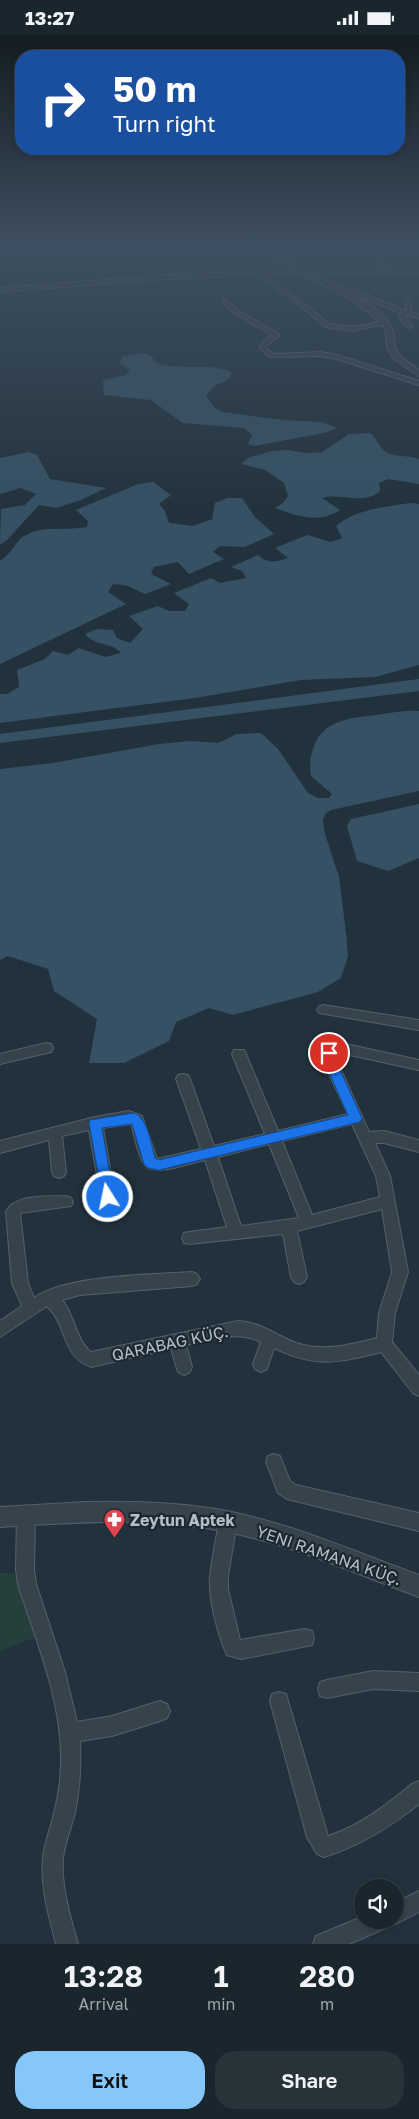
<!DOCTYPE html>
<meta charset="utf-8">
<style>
:root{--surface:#1a262d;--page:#273239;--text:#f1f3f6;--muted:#9fa5aa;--line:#384349;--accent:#85c7fa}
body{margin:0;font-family:"Golos Text",sans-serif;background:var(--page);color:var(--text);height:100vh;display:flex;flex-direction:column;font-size:19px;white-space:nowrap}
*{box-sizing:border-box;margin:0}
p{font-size:16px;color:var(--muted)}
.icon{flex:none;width:28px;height:28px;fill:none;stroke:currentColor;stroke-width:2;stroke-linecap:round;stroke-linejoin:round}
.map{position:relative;height:1909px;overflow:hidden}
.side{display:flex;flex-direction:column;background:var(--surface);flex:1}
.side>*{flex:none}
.banner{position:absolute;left:15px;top:15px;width:390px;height:105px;border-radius:20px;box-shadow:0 2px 8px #0003,0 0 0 1px var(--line);background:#1a4fa0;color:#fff;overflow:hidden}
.fabs{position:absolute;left:354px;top:1844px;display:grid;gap:10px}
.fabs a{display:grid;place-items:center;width:50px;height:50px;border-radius:50%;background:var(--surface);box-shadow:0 2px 8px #0003,0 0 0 1px var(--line);font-size:25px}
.pin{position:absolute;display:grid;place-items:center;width:42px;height:42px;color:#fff;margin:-21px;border:2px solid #fff;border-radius:50%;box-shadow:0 1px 5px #0007}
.me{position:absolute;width:55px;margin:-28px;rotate:350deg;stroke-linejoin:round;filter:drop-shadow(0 0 4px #0008)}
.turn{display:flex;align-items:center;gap:18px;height:105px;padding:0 15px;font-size:22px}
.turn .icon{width:65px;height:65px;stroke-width:2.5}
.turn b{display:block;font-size:35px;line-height:42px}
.eta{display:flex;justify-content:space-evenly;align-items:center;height:85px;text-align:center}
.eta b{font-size:30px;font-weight:600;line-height:35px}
.button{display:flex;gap:10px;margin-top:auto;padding:10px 15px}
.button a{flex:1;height:58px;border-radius:20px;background:var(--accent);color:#111;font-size:20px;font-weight:600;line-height:58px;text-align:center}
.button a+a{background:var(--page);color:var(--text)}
.status{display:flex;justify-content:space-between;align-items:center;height:35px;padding:0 25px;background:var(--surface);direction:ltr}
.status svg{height:14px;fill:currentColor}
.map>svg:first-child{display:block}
</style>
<div class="status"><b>13:27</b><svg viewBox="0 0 49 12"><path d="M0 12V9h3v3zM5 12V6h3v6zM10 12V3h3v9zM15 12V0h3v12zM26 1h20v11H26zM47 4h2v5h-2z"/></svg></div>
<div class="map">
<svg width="419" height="1909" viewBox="0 0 419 1909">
<rect width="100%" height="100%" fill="#22323c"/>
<!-- green -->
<polygon fill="#253f3d" points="0,1538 14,1538 36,1602 0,1616"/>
<!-- water -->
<g fill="#365164">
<path d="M144 318 152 322 156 328C181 336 208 327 232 337L229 344 214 351 206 361 214 372 222 377 284 385 321 387 338 393 324 398 254 411 248 409 252 400 244 393 183 388 151 365 104 360 103 345 126 340 130 335 119 328 123 321Z"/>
<path d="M370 398C379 405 379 415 390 419 399 422 409 420 419 424V449L388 444 379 448 380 456C363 471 342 457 322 463L340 475C319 489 297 481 275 473L284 467 288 461 284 448 265 435 241 429 248 423 271 416 288 415 307 418 322 417 349 399Z"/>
<polygon points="29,417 37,420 50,444 106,453 81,465 56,473 39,470 6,506 0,510 1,474 25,470 36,459 21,453 0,459 0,423"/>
<path d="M153 447 171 460 159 469 165 476 169 488 193 491 212 484 215 468 227 463H242L255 482 274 499 245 512 220 511 213 517 224 524 189 539 178 527 154 532 151 539 171 549 145 559 125 550 113 549 108 557 126 569 0 629V526C11 519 17 505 24 501 43 490 66 496 87 492L88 486 76 475 138 449Z"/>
<path d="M410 468 419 469V630L375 642 301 645 195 663 0 688V659H7L19 652 17 635 45 624 53 616 68 620 79 613 105 622 121 618C112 607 94 611 85 599L97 594 113 595 117 603 130 608 143 594 129 581 158 571 169 576H185L189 569 174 558 211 543 220 548 246 543 242 536 231 532 258 520C267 529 277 527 288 523L275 513 307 500 331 507 342 503 336 491C356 474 385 472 410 468Z"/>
<polygon points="419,644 419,656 0,708 0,699"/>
<path d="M419 676V756L331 775 325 779 323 785 325 799 339 842 346 897 348 921 341 943 318 957 233 980 209 973 176 987 169 1006 124 1028H89L97 984 54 956 48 934 8 921 0 925V734L53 728 159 709 190 706 218 708 237 699 261 698 278 714 308 758 318 763H329L332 759 311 741C309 732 310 723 313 714 322 685 350 683 376 680 390 678 405 675 419 676Z"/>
<polygon points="419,769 419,823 388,836 357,826 347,791 351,784"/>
</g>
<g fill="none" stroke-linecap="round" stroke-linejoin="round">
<defs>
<g id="minor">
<path d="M249 214C263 213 286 220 296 230V236L291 237 290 231 286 227Z"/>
<polygon points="393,215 398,216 381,222 387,230 388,236 383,237 381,230 374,221"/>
<polygon points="257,236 301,266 329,289 353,292 385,286 388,288 353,296 325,292 297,268 255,239"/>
<polygon points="341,253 363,258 406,276 405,264 410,263 411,277 419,279 419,283 405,280 413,292 408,293 399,282 398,277 359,261 339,256"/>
<polygon points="222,264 226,264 238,276 279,299 279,301 267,310 266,313 274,319 320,317 334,319 419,346 419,350 333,323 320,321 270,322 260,313 262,308 272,300 234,278 222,266"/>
<polygon points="323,970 419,985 419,995 319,978 317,975 319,972"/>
<polygon points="46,1008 51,1009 53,1013 51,1017 0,1029 0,1019"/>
<path d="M341 1008 419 1025V1035L341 1018 336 1020V1024L369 1097 384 1096 419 1105V1117L384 1108H375L390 1141 408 1237 395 1278 392 1307 419 1340V1361L413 1358 381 1317C338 1328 316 1333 274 1313L267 1334 261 1337 255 1334 253 1329 261 1307C237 1295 211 1305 186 1310L192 1332 190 1337 184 1340 178 1337 171 1314 91 1332C61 1321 68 1291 47 1271L0 1302V1286L22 1271 12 1248 6 1177C15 1158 48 1162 66 1161L71 1163 73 1167 71 1171 20 1178 28 1248 34 1263C66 1240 150 1240 192 1237L197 1239 200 1244 197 1249 192 1251 80 1260 62 1265C75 1280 75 1304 91 1317L238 1286C260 1287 276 1300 296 1308 323 1317 350 1310 377 1303L379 1278 392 1237 382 1174 297 1196 307 1242 304 1247 299 1249 294 1247 291 1242 283 1199 189 1209 184 1208 182 1203 184 1198 189 1197 227 1192 205 1125C191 1128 154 1142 145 1130 137 1120 135 1101 131 1089L103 1093 115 1162 113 1166 108 1168 103 1166 101 1162 89 1095 62 1101 66 1137 64 1141 59 1143 54 1141 52 1137 49 1105 0 1118V1106L95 1082 129 1076 142 1081 157 1124 201 1114 176 1044 178 1040 183 1039 188 1040 190 1044 214 1111 265 1099 232 1019 234 1015H244L246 1019 278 1096 348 1079 322 1024 324 1014 329 1010ZM352 1089 376 1141 380 1162 312 1180 282 1106ZM269 1109 299 1183 241 1191 218 1122Z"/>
<polygon points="274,1419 280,1421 290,1446 296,1450 419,1478 419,1496 287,1464 278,1458 266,1427 268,1421"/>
<path d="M26 1471 32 1474 35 1480 34 1535 36 1549 65 1637 77 1687 112 1681 160 1666 167 1669 170 1676 167 1683 160 1686 112 1701 80 1706C81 1730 80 1754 75 1778 71 1793 65 1807 63 1823 61 1852 70 1881 78 1909H56C49 1881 40 1852 43 1823 44 1809 50 1796 53 1782 58 1764 61 1745 61 1726 62 1665 36 1606 18 1549L16 1535 17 1480 20 1474Z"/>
<path d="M228 1478 234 1481 237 1487 228 1541V1554L240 1605 305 1594 312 1596 314 1603 312 1610 241 1624 227 1620C218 1600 208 1563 210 1541 212 1523 216 1505 219 1487L222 1481Z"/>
<polygon points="373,1636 419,1638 419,1656 373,1654 327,1663 320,1661 318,1654 320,1647 327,1645"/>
<path d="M279 1657 286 1659 288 1666 328 1801C360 1791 386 1770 412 1749L419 1746V1769C390 1792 360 1811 324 1822L317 1819 307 1802 270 1666 272 1659Z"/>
<polygon points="419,1856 419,1877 395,1889 390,1888 388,1892 349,1909 313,1909 316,1901 362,1882 362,1885 395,1885 395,1868"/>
</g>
<g id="tertiary">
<path d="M419 233V237L314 241C338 250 378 268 391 292 395 298 394 304 395 311 397 321 411 329 419 335V341L393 323 387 313 386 298 384 292 369 278 335 255 296 239 166 244 0 257V253L166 240 297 235 306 238Z"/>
<path d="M86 1467C133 1466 180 1467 227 1476 293 1489 356 1517 419 1540V1562C356 1539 294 1511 228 1497 153 1482 76 1487 0 1492V1472Z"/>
</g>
</defs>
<!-- minor casing -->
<use href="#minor" stroke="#54616a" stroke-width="2"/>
<!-- tertiary casing -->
<use href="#tertiary" stroke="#54616a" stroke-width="2"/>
<!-- minor -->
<use href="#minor" fill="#36434d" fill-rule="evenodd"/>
<!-- tertiary -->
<use href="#tertiary" fill="#36434d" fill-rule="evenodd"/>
</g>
<!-- sky -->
<linearGradient id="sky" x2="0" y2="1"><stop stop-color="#131c21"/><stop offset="0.44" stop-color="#3e4f61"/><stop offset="1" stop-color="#3e4f61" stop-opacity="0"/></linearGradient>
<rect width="419" height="481" fill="url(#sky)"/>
<!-- route -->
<path fill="#1a73e8" stroke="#114b97" d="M329 1013 334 1014 335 1024 362 1083 360 1087 159 1135 148 1133 144 1129 132 1089 102 1093 114 1162 113 1166 108 1167 103 1166 89 1088 90 1085 134 1078C148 1083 151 1110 155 1123L159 1125 348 1080 323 1024 325 1014Z"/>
<!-- icons -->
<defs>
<symbol id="pharmacy-pin" viewBox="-11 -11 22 30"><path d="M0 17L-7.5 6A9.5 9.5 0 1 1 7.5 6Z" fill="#e0444e" stroke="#1c2831"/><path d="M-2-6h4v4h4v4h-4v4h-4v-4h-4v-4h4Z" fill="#fff"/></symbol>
</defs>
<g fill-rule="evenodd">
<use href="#pharmacy-pin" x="102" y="1472" width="25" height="34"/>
</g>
<g text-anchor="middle" stroke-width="4.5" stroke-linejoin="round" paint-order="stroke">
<!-- near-street labels -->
<g font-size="16" fill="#b2bec8" stroke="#1c2831">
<text transform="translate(170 1308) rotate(-12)" y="6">QARABAĞ KÜÇ.</text>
<text transform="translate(329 1520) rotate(19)" y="6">YENI RAMANA KÜÇ.</text>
</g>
<!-- near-poi labels -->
<g font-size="16" font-weight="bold" fill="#b2bec8" stroke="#1c2831" text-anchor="start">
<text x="130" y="1491">Zeytun Aptek</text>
</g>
</g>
</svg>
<div class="fabs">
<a><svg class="icon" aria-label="sound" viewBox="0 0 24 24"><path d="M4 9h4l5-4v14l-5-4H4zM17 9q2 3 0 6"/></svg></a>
</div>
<div class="pin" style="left:329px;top:1018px;background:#d93025"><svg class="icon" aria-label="arrive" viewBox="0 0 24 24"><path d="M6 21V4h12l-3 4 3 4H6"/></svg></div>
<svg class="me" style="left:108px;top:1162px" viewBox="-20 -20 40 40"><circle r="17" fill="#1a73e8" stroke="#fff" stroke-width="3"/><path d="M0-11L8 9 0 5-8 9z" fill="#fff"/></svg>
<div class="banner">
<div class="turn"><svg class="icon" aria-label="right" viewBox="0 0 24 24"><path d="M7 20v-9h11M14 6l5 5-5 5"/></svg><div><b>50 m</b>Turn right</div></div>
</div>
</div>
<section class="side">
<div class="eta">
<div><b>13:28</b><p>Arrival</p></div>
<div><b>1</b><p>min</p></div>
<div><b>280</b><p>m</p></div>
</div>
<div class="button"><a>Exit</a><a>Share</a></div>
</section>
